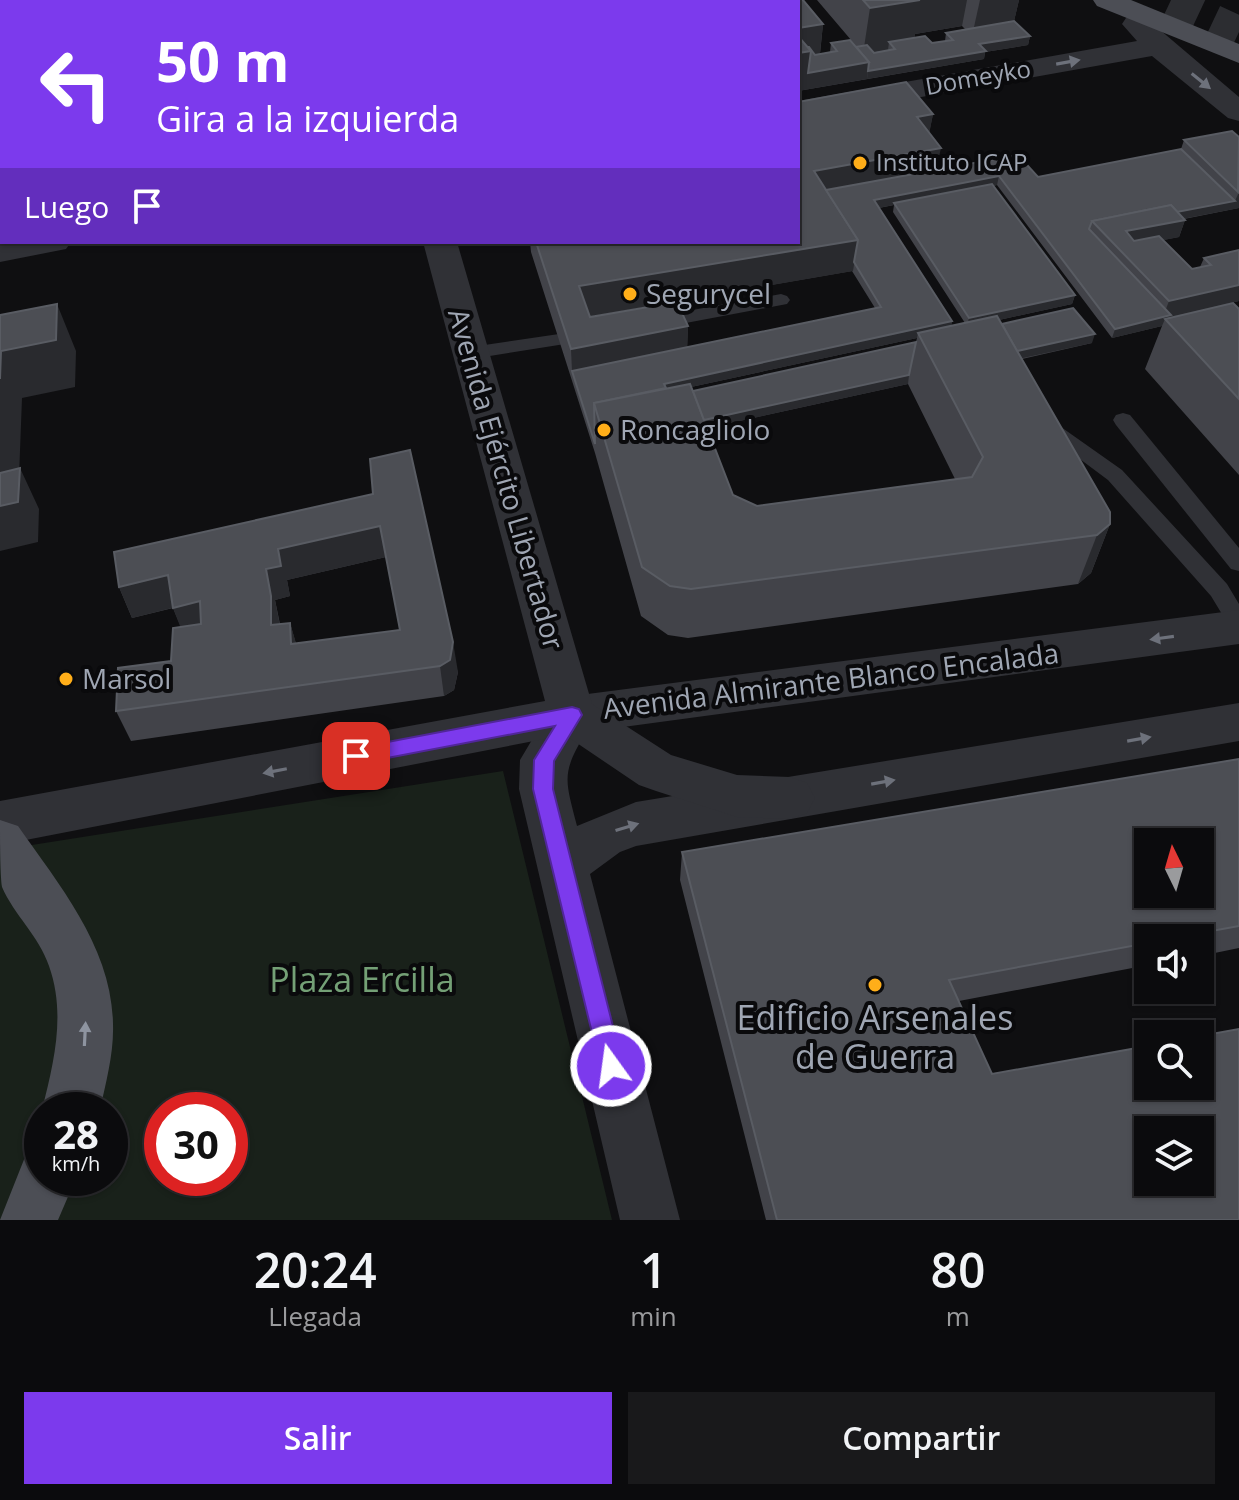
<!DOCTYPE html>
<html lang="es">
<meta charset="utf-8">
<style>
:root{--surface:#0b0b0d;--page:#19191b;--text:#f1f3f6;--muted:#9a9b9d;--line:#2b2b2e;--accent:#7c3aed}
body{margin:0;font-family:"Open Sans",sans-serif;background:var(--page);color:var(--text);height:100vh;display:flex;flex-direction:column;font-size:30px;white-space:nowrap}
*{box-sizing:border-box;margin:0}
p{font-size:26px;color:var(--muted)}
.icon{flex:none;width:44px;height:44px;fill:none;stroke:currentColor;stroke-width:2;stroke-linecap:round;stroke-linejoin:round}
.map{position:relative;height:1220px;overflow:hidden}
.panel{display:flex;flex-direction:column;background:var(--surface);flex:1}
.panel>*{flex:none}
.banner{position:absolute;left:0px;top:0px;width:800px;height:244px;box-shadow:0 2px 6px #0004,0 0 0 2px var(--line);background:#7c3aed;color:#fff;overflow:hidden}
.needle{width:52px;rotate:355deg}
.buttons{position:absolute;left:1134px;top:828px;display:grid;gap:16px}
.buttons a{display:grid;place-items:center;width:80px;height:80px;border-radius:0px;background:var(--surface);box-shadow:0 2px 6px #0004,0 0 0 2px var(--line);font-size:40px}
.speed{position:absolute;left:24px;top:1092px;display:flex;gap:16px;font-size:40px;font-weight:700;text-align:center}
.speed>*{display:grid;place-content:center;width:104px;height:104px;border-radius:50%;background:var(--surface);box-shadow:0 2px 6px #0004,0 0 0 2px var(--line);line-height:1}
.speed small{font-size:20px;font-weight:400}
.speed .limit{border:12px solid #d22;background:#fff;color:#111}
.pin{position:absolute;display:grid;place-items:center;width:68px;height:68px;color:#fff;margin:-34px;border-radius:16px;box-shadow:0 4px 12px #0006}
.me{position:absolute;width:88px;margin:-44px;rotate:346deg;stroke-linejoin:round;filter:drop-shadow(0 0 6px #0008)}
.turn{display:flex;align-items:center;gap:28px;height:168px;padding:0 24px;font-size:36px}
.turn .icon{width:104px;height:104px;stroke-width:2.5}
.turn b{display:block;font-size:56px;line-height:68px}
.then{display:flex;align-items:center;height:76px;padding:0 24px;background:#0003;gap:16px;font-size:30px}
.eta{display:flex;justify-content:space-evenly;align-items:center;height:136px;text-align:center}
.eta b{font-size:48px;font-weight:600;line-height:56px}
.button{display:flex;gap:16px;margin-top:auto;padding:16px 24px}
.button a{flex:1;height:92px;border-radius:0px;background:var(--accent);color:#fff;font-size:32px;font-weight:600;line-height:92px;text-align:center}
.button a+a{background:var(--page);color:var(--text)}
.map>svg:first-child{display:block}
</style>
<div class="map">
<svg width="1239" height="1220" viewBox="0 0 1239 1220">
<rect width="100%" height="100%" fill="#0f0f11"/>
<!-- green -->
<path fill="#19211a" fill-rule="evenodd" d="M503 771 612 1220H0V850ZM42 1110H110V1178H42ZM162 1110H230V1178H162Z"/>
<g fill="none" stroke-linecap="round" stroke-linejoin="round">
<!-- motorway-tunnel -->
<polyline stroke="#2c2d31" stroke-width="31" stroke-dasharray="31 16" stroke-linecap="butt" points="1171,0 1239,32"/>
<!-- service -->
<g fill="#303136" fill-rule="evenodd">
<polygon points="781,294 787,296 790,300 787,304 654,329 645,323 654,317"/>
<polygon points="559,334 565,336 568,340 565,344 471,359 462,353 471,347"/>
<polygon points="1123,413 1130,415 1239,548 1239,571 1231,569 1116,425 1113,420 1116,415"/>
<polygon points="1044,415 1122,470 1227,584 1239,604 1239,632 1231,629 1211,596 1108,480 1037,427 1034,422 1037,417"/>
</g>
<!-- minor -->
<g fill="#303136" fill-rule="evenodd">
<polygon points="1136,16 1146,18 1239,97 1239,121 1228,118 1152,56 798,119 798,101 1137,41 1122,24 1126,18"/>
<polygon points="0,242 2,241 71,242 66,249 0,262"/>
<path d="M1239 610V644L586 732C561 774 565 779 577 826L636 802 1239 703V741L636 846 620 852 590 874 680 1220H620L519 789 520 760 555 701 572 696Z"/>
</g>
<!-- tertiary -->
<g fill="#303136" fill-rule="evenodd">
<rect x="359" y="0" width="28" height="2"/>
<polygon points="423,242 457,242 592,704 671,755 737,775 790,777 807,783 815,798 807,813 790,819 737,817 656,791 639,785 565,735 0,845 0,801 545,701"/>
</g>
<!-- primary -->
<g fill="#4c4e55" fill-rule="evenodd">
<polygon points="1093,0 1131,0 1239,44 1239,63 1097,6"/>
<path d="M0 820 18 826C60 886 112 948 113 1024 114 1053 106 1082 100 1110H42C54 1062 66 1014 49 966 39 936 14 915 2 887 0 874 0 836 0 820Z"/>
<polygon points="42,1150 42,1178 76,1178 58,1220 0,1220 25,1157"/>
</g>
</g>
<!-- wall -->
<g fill="#424349" fill-rule="evenodd">
<path d="M709 0H803L823 24 820 54 830 52 831 43 857 47 817 0H1019L1014 21 1030 36 1028 45 985 52 984 59 798 91V2H710ZM962 26 965 29 946 33 945 41 932 43 914 38 915 34Z"/>
<path d="M933 114 929 133 936 170 1038 177 1181 149 1184 140 1239 137V208L1184 219 1185 220 1179 237 1163 240 1192 269 1200 267 1204 258 1239 250V301L1171 317 1239 309V475L1145 369 1162 326 1112 338 997 185 993 186 1075 295 1072 304 999 320 1002 324 1092 343 1022 359 1110 524 1091 573 1078 584 688 638 668 635 641 616 595 453 531 252 530 242H798ZM894 205 893 212 965 323 951 326 952 321 879 208ZM852 271 875 308 687 347 688 326 590 316ZM917 338 916 342 693 391 691 387ZM908 384 955 479 757 506 733 495 707 428Z"/>
<path d="M373 494 458 672 454 690 444 696 131 741 116 711 171 661 181 627 173 608 132 618 119 587ZM386 557 400 630 296 644 290 623 280 624 275 600 290 596 287 580Z"/>
<polygon points="1239,759 1239,948 1200,956 1200,938 1148,938 1148,965 959,1001 992,1074 1239,1220 766,1220 680,880 682,852"/>
</g>
<!-- shaded-wall -->
<g fill="#292a2e">
<polygon points="62,0 84,0 84,2 46,2"/>
<polygon points="742,0 801,0 823,24 819,62 869,62 867,79 798,91 798,2 742,2"/>
<polygon points="909,0 967,0 962,26 915,34 913,46 889,42 888,50 863,54 870,8"/>
<polygon points="980,0 1019,0 1012,30 972,36"/>
<polygon points="1030,36 1028,45 985,52 984,59 867,79 868,71 979,44"/>
<polygon points="0,101 2,101 2,122 0,123"/>
<polygon points="933,114 927,145 917,117"/>
<polygon points="941,148 934,179 816,201 814,171"/>
<polygon points="999,176 997,185 873,209 874,200"/>
<polygon points="1239,192 1239,208 1105,234 1098,227 1235,201"/>
<polygon points="1185,220 1179,237 1120,249 1126,231"/>
<polygon points="858,240 853,271 580,318 579,286"/>
<polygon points="1239,285 1239,301 1171,317 1165,319 1162,326 1112,338 1115,329 1163,317 1169,301"/>
<polygon points="1075,295 1072,304 967,327 969,318"/>
<polygon points="57,304 76,351 75,387 22,398 19,477 20,468 39,509 38,542 0,551 0,379 1,351"/>
<polygon points="952,321 950,330 918,333 917,338 663,393 664,384"/>
<polygon points="688,326 687,358 572,371 571,349"/>
<polygon points="1095,334 1092,343 941,376 937,369"/>
<polygon points="909,375 908,384 608,450 605,441"/>
<polygon points="1110,524 1091,573 1078,584 1097,535"/>
<polygon points="380,526 386,557 287,580 290,596 275,600 280,626 271,625 266,569 278,549"/>
<polygon points="168,575 180,606 132,618 119,587"/>
<polygon points="200,601 212,632 185,639 173,608"/>
<polygon points="290,623 299,653 291,644"/>
<polygon points="453,642 458,672 454,690 444,696 440,666"/>
</g>
<!-- building -->
<g fill="#4c4e54" stroke="#595c63" stroke-width="2" fill-rule="evenodd">
<polygon points="24,0 62,0 46,2 23,2"/>
<rect x="83" y="0" width="57" height="2"/>
<polygon points="210,0 309,0 310,2 193,2"/>
<polygon points="418,0 508,0 509,2 419,2"/>
<polygon points="786,0 803,0 823,24 798,28 798,2 773,2"/>
<polygon points="863,0 920,0 870,8"/>
<polygon points="1014,21 1030,36 979,44 986,51 868,71 869,62 856,47 867,45 874,53 895,49 889,42 925,36 932,43 953,40 946,33"/>
<polygon points="798,36 811,51 798,53"/>
<rect x="0" y="39" width="2" height="13"/>
<polygon points="850,40 869,62 808,73 811,51 808,47 809,47 815,55 837,51 831,43"/>
<rect x="0" y="52" width="2" height="49"/>
<polygon points="906,82 933,114 917,117 941,148 814,171 858,240 579,286 590,317 677,302 688,326 571,349 536,242 798,242 798,102"/>
<polygon points="1232,131 1239,137 1238,192 1184,140"/>
<polygon points="1181,149 1235,201 1177,212 1171,205 1092,221 1089,229 1171,315 1115,329 999,176 874,200 952,321 664,384 666,388 594,403 595,444 572,371 881,307 854,262 858,240 826,190 1018,155 1038,177"/>
<polygon points="992,184 1075,295 969,318 894,203"/>
<polygon points="1171,205 1185,220 1126,231 1134,241 1159,236 1192,269 1211,265 1204,258 1239,250 1239,285 1169,301 1092,221"/>
<polygon points="1233,303 1239,309 1239,399 1165,319"/>
<polygon points="57,304 56,340 1,351 0,379 0,315"/>
<polygon points="1073,308 1095,334 1017,351 1002,324"/>
<polygon points="997,316 1110,512 1110,524 1097,535 691,589 670,586 642,567 594,403 690,384 733,495 757,506 972,477 983,457 918,333"/>
<polygon points="916,342 909,375 704,420 693,391"/>
<path d="M410 450 453 642 450 660 440 666 116 711 118 668 171 661 173 628 201 624 200 601 173 608 168 575 119 587 114 552 373 494 370 459ZM380 526 400 630 291 644 290 623 271 625V596L266 569 281 566 278 549Z"/>
<polygon points="20,468 18,502 0,506 0,473"/>
<path d="M1239 759V926L1173 938H1148V943L949 980 992 1074 1148 1046V1086H1200V1036L1239 1029V1220H777L682 852ZM1148 842H1200V894H1148ZM1148 1130H1200V1182H1148Z"/>
</g>
<!-- one-way arrows -->
<defs><path id="oneway-solid" d="M-6-.8H1V-3.2L6.5 0L1 3.2V.8H-6Z" transform="scale(2)"/></defs>
<g fill="#6d717b">
<use href="#oneway-solid" transform="translate(1068 62) rotate(-10)"/>
<use href="#oneway-solid" transform="translate(1201 81) rotate(39)"/>
<use href="#oneway-solid" transform="translate(1162 638) rotate(172)"/>
<use href="#oneway-solid" transform="translate(1139 739) rotate(-10)"/>
<use href="#oneway-solid" transform="translate(275 771) rotate(169)"/>
<use href="#oneway-solid" transform="translate(883 782) rotate(-10)"/>
<use href="#oneway-solid" transform="translate(627 827) rotate(-17)"/>
</g>
<use fill="#8e94a0" href="#oneway-solid" transform="translate(85 1034) rotate(-87)"/>
<!-- route -->
<polygon fill="#7c3aed" stroke="#51269a" stroke-width="2" points="572,707 579,709 582,715 554,761 553,789 623,1066 619,1074 611,1077 603,1074 600,1066 533,789 534,760 555,726 356,764 349,762 346,756 349,750 356,748"/>
<!-- markers -->
<g fill="#ffae19" stroke="#0a0a0c" stroke-width="3">
<circle cx="860" cy="163" r="8"/>
<circle cx="630" cy="294" r="8"/>
<circle cx="604" cy="430" r="8"/>
<circle cx="66" cy="679" r="8"/>
<circle cx="875" cy="985" r="8"/>
</g>
<g text-anchor="middle" stroke-width="8" stroke-linejoin="round" paint-order="stroke">
<!-- far-street labels -->
<g font-size="24" fill="#9fa6b3" stroke="#0a0a0c">
<text transform="translate(978 78) rotate(-10)" y="8">Domeyko</text>
</g>
<!-- far-poi labels -->
<g font-size="24" fill="#9fa6b3" stroke="#0a0a0c" text-anchor="start">
<text x="876" y="171">Instituto ICAP</text>
</g>
<!-- poi labels -->
<g font-size="28" fill="#9fa6b3" stroke="#0a0a0c" text-anchor="start">
<text x="646" y="304">Segurycel</text>
<text x="620" y="440">Roncagliolo</text>
<text x="82" y="689">Marsol</text>
</g>
<!-- street labels -->
<g font-size="28" fill="#9fa6b3" stroke="#0a0a0c">
<text transform="translate(506 479) rotate(74)" y="10">Avenida Ejército Libertador</text>
<text transform="translate(831 681) rotate(-7)" y="10">Avenida Almirante Blanco Encalada</text>
</g>
<!-- near-park labels -->
<g font-size="34" fill="#74a076" stroke="#0a0a0c">
<text x="362" y="992">Plaza Ercilla</text>
</g>
<!-- near-poi labels -->
<g font-size="34" fill="#9fa6b3" stroke="#0a0a0c">
<text x="875" y="1030">Edificio Arsenales<tspan x="875" dy="39">de Guerra</tspan></text>
</g>
</g>
</svg>
<div class="buttons">
<a><svg class="needle" viewBox="-14 -14 28 28"><path d="M0-13l5 13h-10z" fill="#e53935"/><path d="M0 13l5-13h-10z" fill="#9a9b9d"/></svg></a>
<a><svg class="icon" aria-label="sound" viewBox="0 0 24 24"><path d="M4 9h4l5-4v14l-5-4H4zM17 9q2 3 0 6"/></svg></a>
<a><svg class="icon" aria-label="search" viewBox="0 0 24 24"><circle cx="10" cy="10" r="6"/><path d="M15 15l6 6"/></svg></a>
<a><svg class="icon" aria-label="layers" viewBox="0 0 24 24"><path d="M12 4l9 5-9 5-9-5zM3 14l9 5 9-5"/></svg></a>
</div>
<div class="speed"><div>28<small>km/h</small></div><div class="limit">30</div></div>
<div class="pin" style="left:356px;top:756px;background:#d93025"><svg class="icon" aria-label="arrive" viewBox="0 0 24 24"><path d="M6 21V4h12l-3 4 3 4H6"/></svg></div>
<svg class="me" style="left:611px;top:1066px" viewBox="-20 -20 40 40"><circle r="17" fill="#7c3aed" stroke="#fff" stroke-width="3"/><path d="M0-11L8 9 0 5-8 9z" fill="#fff"/></svg>
<div class="banner">
<div class="turn"><svg class="icon" aria-label="left" viewBox="0 0 24 24"><path d="M17 20v-9H6M10 6l-5 5 5 5"/></svg><div><b>50 m</b>Gira a la izquierda</div></div>
<div class="then">Luego<svg class="icon" aria-label="arrive" viewBox="0 0 24 24"><path d="M6 21V4h12l-3 4 3 4H6"/></svg></div>
</div>
</div>
<section class="panel">
<div class="eta">
<div><b>20:24</b><p>Llegada</p></div>
<div><b>1</b><p>min</p></div>
<div><b>80</b><p>m</p></div>
</div>
<div class="button"><a>Salir</a><a>Compartir</a></div>
</section>
